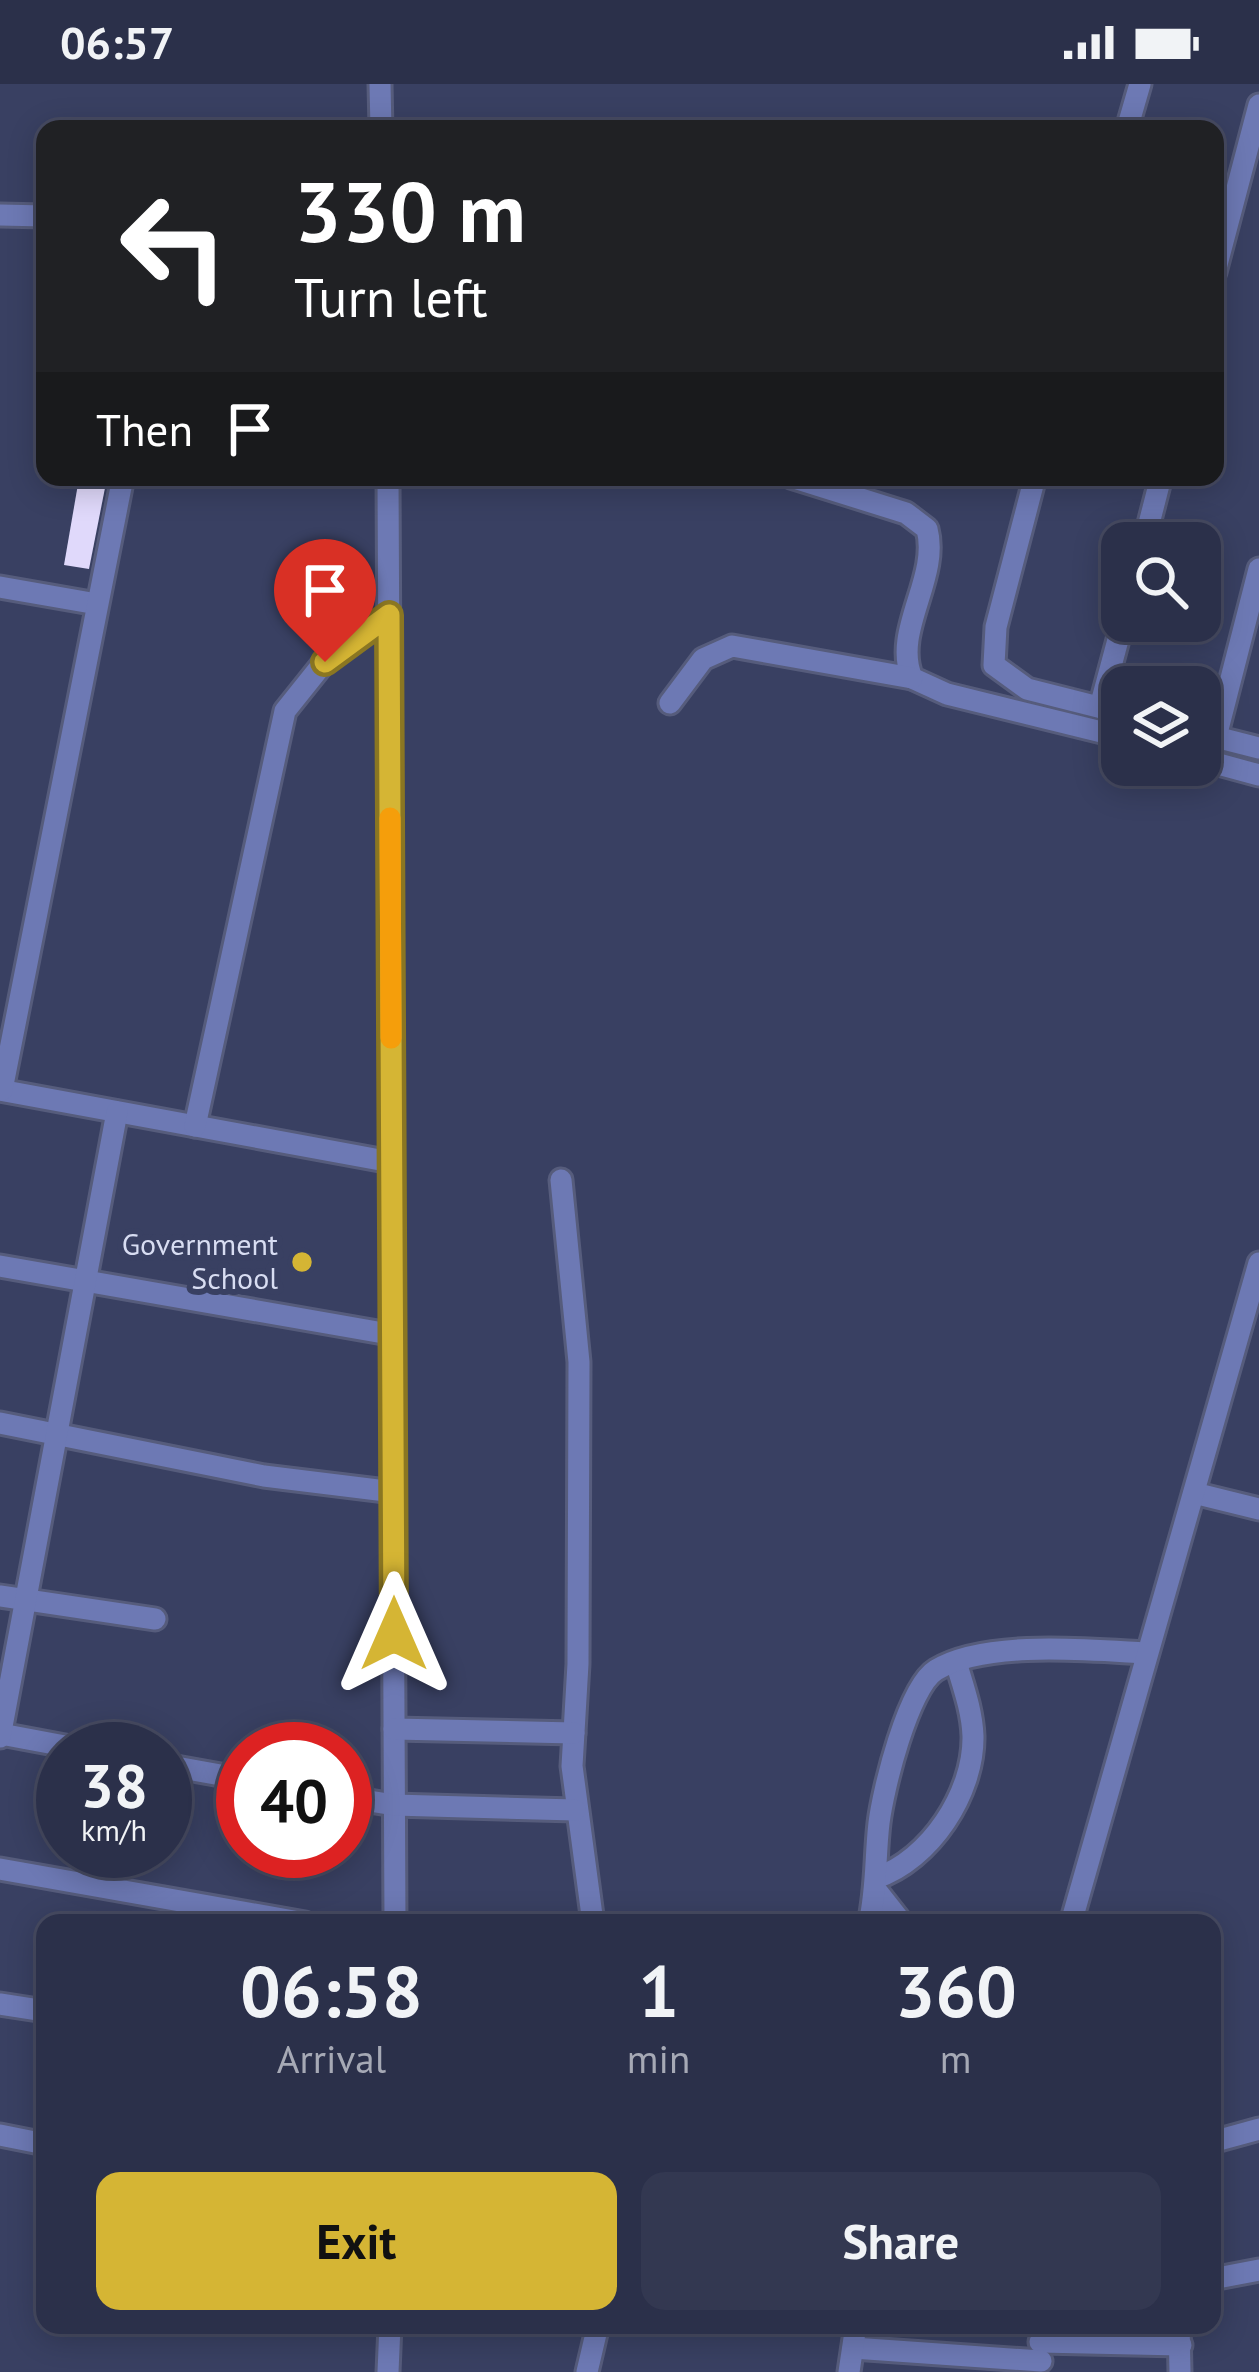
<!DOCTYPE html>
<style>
:root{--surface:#2b304a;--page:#333851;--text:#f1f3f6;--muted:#a6a9b5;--line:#474b62;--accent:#d5b534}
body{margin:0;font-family:"PT Sans",sans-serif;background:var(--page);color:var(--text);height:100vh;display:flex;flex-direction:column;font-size:45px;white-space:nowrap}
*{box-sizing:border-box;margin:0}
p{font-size:39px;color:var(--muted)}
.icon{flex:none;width:66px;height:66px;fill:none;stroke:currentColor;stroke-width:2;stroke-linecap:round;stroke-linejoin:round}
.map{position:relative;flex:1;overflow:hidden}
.drawer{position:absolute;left:36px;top:1830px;width:1185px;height:420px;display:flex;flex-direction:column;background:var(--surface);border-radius:24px;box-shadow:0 6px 30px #0003,0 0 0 3px var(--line)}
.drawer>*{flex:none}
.guide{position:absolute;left:36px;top:36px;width:1188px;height:366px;border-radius:24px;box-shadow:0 6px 30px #0003,0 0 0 3px var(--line);background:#202124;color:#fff;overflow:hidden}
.tools{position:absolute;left:1101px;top:438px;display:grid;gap:24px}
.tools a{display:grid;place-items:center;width:120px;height:120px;border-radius:24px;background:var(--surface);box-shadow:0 6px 30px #0003,0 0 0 3px var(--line);font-size:60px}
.speed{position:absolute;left:36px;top:1638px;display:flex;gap:24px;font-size:60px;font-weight:700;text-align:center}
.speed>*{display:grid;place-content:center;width:156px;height:156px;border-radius:50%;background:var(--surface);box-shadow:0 6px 30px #0003,0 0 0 3px var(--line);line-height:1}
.speed small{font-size:30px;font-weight:400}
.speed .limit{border:18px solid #d22;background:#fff;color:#111}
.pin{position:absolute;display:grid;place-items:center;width:102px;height:102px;color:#fff;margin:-123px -51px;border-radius:50% 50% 50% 0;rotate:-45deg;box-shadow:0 0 12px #0007}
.pin .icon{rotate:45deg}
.me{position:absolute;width:132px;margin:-66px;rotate:0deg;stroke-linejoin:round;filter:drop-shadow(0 0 9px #0008)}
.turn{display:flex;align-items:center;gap:42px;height:252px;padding:0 60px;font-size:54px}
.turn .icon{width:156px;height:156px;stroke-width:2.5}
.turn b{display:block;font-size:84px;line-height:102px}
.then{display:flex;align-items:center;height:114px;padding:0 60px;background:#0003;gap:24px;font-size:45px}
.eta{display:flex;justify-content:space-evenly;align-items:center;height:204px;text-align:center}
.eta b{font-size:72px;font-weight:700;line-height:84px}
.primary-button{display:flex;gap:24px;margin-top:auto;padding:24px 60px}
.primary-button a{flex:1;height:138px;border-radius:24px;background:var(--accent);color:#111;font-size:48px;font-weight:700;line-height:138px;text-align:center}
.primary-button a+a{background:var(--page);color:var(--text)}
.status{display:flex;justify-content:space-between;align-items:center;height:84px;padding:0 60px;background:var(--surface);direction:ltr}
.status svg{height:33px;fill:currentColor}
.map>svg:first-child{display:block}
</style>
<div class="status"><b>06:57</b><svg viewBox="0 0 49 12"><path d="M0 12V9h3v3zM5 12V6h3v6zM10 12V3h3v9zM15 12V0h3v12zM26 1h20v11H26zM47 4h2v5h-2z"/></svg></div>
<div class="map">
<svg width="1259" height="2288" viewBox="0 0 1259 2288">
<rect width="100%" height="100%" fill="#394062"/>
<!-- building -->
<polygon fill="#e0d9fb" points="78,400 105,404 89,485 64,481"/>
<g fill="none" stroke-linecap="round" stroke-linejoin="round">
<defs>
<g id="minor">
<polyline points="380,0 381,45"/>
<polyline points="1127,45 1140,0"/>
<polyline points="0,131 45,132"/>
<polyline points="1215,188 1259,21"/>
<polyline points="388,393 395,1839"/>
<path d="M791 393 906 429 927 445C940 494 892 547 912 594L947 610 1122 653"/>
<polyline points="1035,393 996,543 994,581 1027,605 1122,629"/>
<polyline points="1144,459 1161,393"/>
<polyline points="0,503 97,520"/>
<polyline points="670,619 703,575 732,562 912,594"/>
<polyline points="1100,623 1123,537"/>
<polyline points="1200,649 1259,664"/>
<polyline points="1216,653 1259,485"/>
<polyline points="1200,675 1259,691"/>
<polyline points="0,1006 391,1078"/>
<polyline points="2,1006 123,393"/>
<polyline points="195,1042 285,627 325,577 389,531"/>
<polyline points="561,1096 579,1278 578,1580 572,1682 593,1839"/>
<polyline points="0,1182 389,1250"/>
<polyline points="0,1339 264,1392 394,1408"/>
<polyline points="1194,1409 1259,1425"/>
<polyline points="0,1512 155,1535"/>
<polyline points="394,1645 574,1649"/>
<polyline points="1,1650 81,1665"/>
<polyline points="0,1653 117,1028"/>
<polyline points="165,1681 243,1695"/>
<polyline points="345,1713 394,1721 575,1726"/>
<polyline points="0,1785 305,1839"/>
<path d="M876 1794C930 1776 974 1709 973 1652 972 1626 963 1602 956 1578"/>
<polyline points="876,1806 902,1839"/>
<path d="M869 1839C877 1805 875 1773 879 1739 883 1706 908 1603 936 1586 985 1556 1090 1566 1145 1569"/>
<polyline points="1071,1839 1259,1179"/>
<polyline points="0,1920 45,1927"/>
<polyline points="0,2051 45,2060"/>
<polyline points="1212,2058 1259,2045"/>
<polyline points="1212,2195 1259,2186"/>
<polyline points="1179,2241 1180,2288"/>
<polyline points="1040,2258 1181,2261"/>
<polyline points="853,2264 1041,2277"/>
<polyline points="388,2288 390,2241"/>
<polyline points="587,2288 598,2241"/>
<polyline points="849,2288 856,2241"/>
</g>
</defs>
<!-- minor casing -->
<use href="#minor" stroke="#565c7c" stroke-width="27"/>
<!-- minor -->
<use href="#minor" stroke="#6d79b4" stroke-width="21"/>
</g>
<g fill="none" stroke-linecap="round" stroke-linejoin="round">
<defs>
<polyline id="route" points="325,578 389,531 394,1550"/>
</defs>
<!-- route casing -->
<use href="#route" stroke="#8a7622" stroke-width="30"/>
<!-- route -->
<use href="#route" stroke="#d5b534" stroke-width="21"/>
<!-- slow -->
<polyline stroke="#f59e0b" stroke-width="21" points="390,734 391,954"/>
</g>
<!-- markers -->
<circle fill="#d5b534" stroke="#394062" stroke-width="4.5" cx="302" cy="1178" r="12"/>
<g text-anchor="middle" stroke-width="12" stroke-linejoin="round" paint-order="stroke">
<!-- poi labels -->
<g font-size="30" fill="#d8ddf2" stroke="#394062" text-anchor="end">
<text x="278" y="1171">Government<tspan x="278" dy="34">School</tspan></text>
</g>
</g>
</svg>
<div class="tools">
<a><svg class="icon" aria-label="search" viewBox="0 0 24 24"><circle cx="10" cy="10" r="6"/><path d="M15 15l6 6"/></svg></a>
<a><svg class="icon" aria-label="layers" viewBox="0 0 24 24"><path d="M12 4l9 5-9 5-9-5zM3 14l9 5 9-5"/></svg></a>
</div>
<div class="speed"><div>38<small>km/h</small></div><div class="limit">40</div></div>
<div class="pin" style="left:325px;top:578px;background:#d93025"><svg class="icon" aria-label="arrive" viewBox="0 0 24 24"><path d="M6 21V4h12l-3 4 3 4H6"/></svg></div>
<svg class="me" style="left:394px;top:1550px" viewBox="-20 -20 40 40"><path d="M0-17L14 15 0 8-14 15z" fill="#d5b534" stroke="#fff" stroke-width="4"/></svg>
<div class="guide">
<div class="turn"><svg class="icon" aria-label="left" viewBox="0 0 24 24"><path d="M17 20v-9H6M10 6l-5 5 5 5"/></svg><div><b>330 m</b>Turn left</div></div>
<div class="then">Then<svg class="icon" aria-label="arrive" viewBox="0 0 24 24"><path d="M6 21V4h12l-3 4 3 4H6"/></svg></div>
</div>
<section class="drawer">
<div class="eta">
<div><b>06:58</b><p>Arrival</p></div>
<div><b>1</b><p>min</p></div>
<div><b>360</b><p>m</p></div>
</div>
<div class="primary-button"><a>Exit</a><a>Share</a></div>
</section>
</div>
